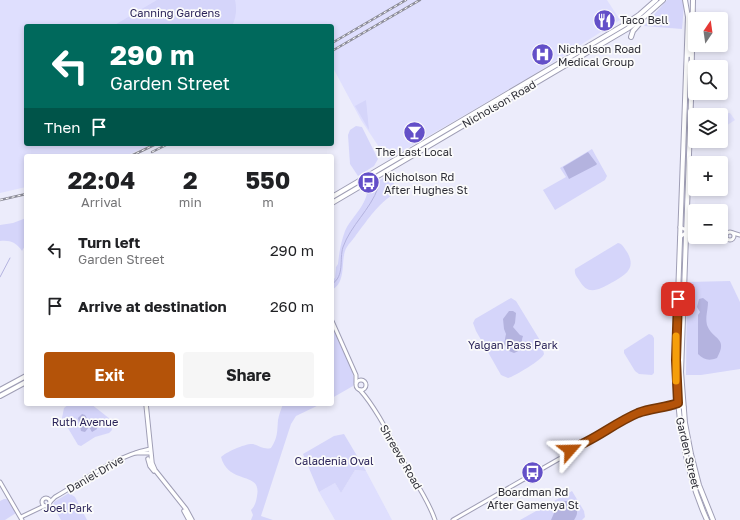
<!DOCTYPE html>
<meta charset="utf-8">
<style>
:root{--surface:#fff;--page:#f6f6f6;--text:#202124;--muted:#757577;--accent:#b45309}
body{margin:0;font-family:"Golos Text",sans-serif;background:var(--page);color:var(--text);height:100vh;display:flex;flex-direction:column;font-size:15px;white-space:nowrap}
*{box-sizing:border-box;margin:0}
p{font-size:13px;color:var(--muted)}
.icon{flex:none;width:22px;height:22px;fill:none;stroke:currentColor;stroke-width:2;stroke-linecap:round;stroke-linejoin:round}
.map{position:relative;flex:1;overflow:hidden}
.details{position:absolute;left:24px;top:154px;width:310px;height:252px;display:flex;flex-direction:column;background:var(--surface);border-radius:4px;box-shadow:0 2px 6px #0003}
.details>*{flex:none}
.top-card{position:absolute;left:24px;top:24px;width:310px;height:122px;border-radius:4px;box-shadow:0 2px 6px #0003;background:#00695c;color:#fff;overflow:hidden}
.needle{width:26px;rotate:13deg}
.tools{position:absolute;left:688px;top:12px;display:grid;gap:8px}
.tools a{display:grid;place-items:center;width:40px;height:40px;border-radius:4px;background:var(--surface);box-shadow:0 2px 6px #0003;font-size:20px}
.pin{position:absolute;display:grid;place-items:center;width:34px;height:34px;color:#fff;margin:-17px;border-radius:8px;box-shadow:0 2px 6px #0006}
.me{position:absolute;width:44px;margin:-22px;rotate:65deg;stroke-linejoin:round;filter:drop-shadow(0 0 3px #0008)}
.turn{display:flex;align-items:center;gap:14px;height:84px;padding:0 20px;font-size:18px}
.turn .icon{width:52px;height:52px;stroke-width:2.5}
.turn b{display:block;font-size:28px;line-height:34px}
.then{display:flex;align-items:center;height:38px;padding:0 20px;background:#0003;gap:8px;font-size:15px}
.eta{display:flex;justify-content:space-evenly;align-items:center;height:68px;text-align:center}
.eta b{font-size:24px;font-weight:700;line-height:28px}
.button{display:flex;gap:8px;margin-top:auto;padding:8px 20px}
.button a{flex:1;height:46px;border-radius:4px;background:var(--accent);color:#fff;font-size:16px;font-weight:700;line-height:46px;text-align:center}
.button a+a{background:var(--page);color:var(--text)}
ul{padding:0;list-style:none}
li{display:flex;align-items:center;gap:12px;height:56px;padding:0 20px}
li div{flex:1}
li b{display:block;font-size:15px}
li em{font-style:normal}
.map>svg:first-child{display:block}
</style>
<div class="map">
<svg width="740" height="520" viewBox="0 0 740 520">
<rect width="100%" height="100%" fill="#ececfb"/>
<!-- built -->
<g fill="#dfdffe">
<polygon points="0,0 607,0 620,20 533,75 389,159 385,156 361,120 332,66 332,26 26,26 26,144 153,144 125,156 26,156 26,187 0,193"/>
<polygon points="698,113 730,113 735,120 721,129 721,115 695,115 695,141 702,141 694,146 695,125 693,117 695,114"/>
<polygon points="355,470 366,471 392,520 335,520 319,492 335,483 341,493"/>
</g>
<!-- green -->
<g fill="#d5d5fa">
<path d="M157 0H235C237 9 236 18 232 26H113Z"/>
<polygon points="667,0 682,0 684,5 682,29 644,26"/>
<polygon points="366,100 369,130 355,106"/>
<polygon points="356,126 362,127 378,159 374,166 358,176 350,164 348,135 350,130"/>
<polygon points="592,149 607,176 605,180 555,210 543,190 566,177 560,168"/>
<path d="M385 177 391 179 397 189 396 192C376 206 370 217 356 235 353 240 347 245 345 251 341 264 346 282 332 290V280L335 278 336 267 338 264C339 253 341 242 345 231 352 216 367 206 368 187Z"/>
<path d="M26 218V244L22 251C16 242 10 240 0 241V225L13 223Z"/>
<path d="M618 243C623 244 624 248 627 252 637 269 625 275 611 283 598 290 588 296 579 280 577 277 574 274 575 269Z"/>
<polygon points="730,281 740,302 740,369 701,375 686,375 687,282"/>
<path d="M511 298 516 301 541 342 544 354C542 360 515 376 508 378L501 375 476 331 473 323 475 319Z"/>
<path d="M332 325C337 335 359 378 353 386L332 398Z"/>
<polygon points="649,334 652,335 654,338 654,373 652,375 639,374 635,371 624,353 624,350"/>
<polygon points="69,404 91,404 110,419 112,430 109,433 95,437 81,446 78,445 62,418 64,408"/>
<path d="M283 404H321L296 416 291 424 261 516 273 520H251L253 515 251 510C255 506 256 502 257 496 262 470 229 486 221 457 226 452 246 443 253 444 259 446 264 450 271 448 278 437 277 432 278 420 279 415 281 409 283 404Z"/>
<polygon points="344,434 366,471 355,470 341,493 335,483 319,492 303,454 334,436"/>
<polygon points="572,491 584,511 585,517 582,520 520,520"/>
<polygon points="69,493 75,497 87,520 61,520 53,506 54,502"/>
<polygon points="4,499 7,499 16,513 5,520 0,520 0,501"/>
</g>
<!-- water -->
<g fill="#b4b3df">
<polygon points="588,152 597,164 596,165 569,179 563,167"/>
<path d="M703 298 708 302C708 310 705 317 707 325 712 340 729 337 717 358 709 361 704 360 698 354V315L700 312 697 307 699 299Z"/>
<path d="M509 311H513L516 313 515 323 513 327 520 335 523 336C520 344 525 349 514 353L509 351 504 344 506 334 504 329 503 319Z"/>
<polygon points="82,414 85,415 88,420 92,420 95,422 97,429 92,432 89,427 85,432 81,431 78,418"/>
<path d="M565 501C575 502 581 511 574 520H551L558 504Z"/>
</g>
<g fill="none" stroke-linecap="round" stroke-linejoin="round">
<!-- stream -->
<g stroke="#b4b3df" stroke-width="1">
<polyline points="0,277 10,258"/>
<path d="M332 284C345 276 339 260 343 247 351 225 370 210 378 188"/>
</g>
<defs>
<g id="tertiary">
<polyline points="680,227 684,229 695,231"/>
<circle cx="730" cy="236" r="4"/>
<polyline points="733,233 740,235"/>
<polyline points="680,237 684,234 695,233"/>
<polyline points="332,321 356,375 356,383"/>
<circle cx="361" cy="385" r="5"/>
<path d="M360 390C377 409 391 439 403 461 414 480 428 499 435 520"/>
<polyline points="667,407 684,407"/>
<circle cx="568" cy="453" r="4"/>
<polyline points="136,453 150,453"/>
<polyline points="572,453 580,446 637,414 683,403"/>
<polyline points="0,482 22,520"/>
<circle cx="46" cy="502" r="4"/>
<path d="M50 502 55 497C85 480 115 456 150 449"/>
<polyline points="21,517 44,506"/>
<polyline points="453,520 559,459 567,457"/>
</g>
<g id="secondary">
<polyline points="146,404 152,463 155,470 186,509 192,520"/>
<polyline points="148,459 150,466 154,471"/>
<polyline points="184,511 189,520"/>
</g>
<g id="primary">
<path d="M685 0 688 17 676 352C676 408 683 468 707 520"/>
<polyline points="693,0 691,100 681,372 685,423 691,454 699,485 713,520"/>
<polyline points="631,37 633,31 640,23"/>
<polyline points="689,55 689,44 692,41"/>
<polyline points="332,197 624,25 639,15 656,0"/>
<polyline points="332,203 627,29 644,17 663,0"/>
<polyline points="0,390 26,376"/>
<polyline points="0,396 26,382"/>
</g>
</defs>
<!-- tertiary casing -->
<use href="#tertiary" stroke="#9f9eb5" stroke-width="5"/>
<!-- secondary casing -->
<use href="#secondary" stroke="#9f9eb5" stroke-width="5.5"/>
<!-- primary casing -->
<use href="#primary" stroke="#9f9eb5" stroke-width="6"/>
<!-- tertiary -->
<use href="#tertiary" stroke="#fff" stroke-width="3"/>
<!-- secondary -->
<use href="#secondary" stroke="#fff" stroke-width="3.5"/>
<!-- primary -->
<use href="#primary" stroke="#fff" stroke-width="4"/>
<defs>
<g id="rail">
<polyline points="332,43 406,0"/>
<polyline points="332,51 420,0"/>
<polyline points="152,152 168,144"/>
<polyline points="131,156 156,144"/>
<polyline points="0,200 26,194"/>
</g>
</defs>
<!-- rail casing -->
<use href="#rail" stroke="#8d8d99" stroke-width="2.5"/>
<!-- rail -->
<use href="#rail" stroke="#fbfbfb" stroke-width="1" stroke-dasharray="3" stroke-linecap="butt"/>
</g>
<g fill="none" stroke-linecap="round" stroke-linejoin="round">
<defs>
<path id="route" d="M570 450V449C594 441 614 423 638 413 651 408 665 408 678 403L676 360 678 299"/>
</defs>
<!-- route casing -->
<use href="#route" stroke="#753606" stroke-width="10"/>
<!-- route -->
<use href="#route" stroke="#b45309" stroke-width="7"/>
<!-- slow -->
<polyline stroke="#f59e0b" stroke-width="7" points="676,336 676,381"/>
</g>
<!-- icons -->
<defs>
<symbol id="restaurant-disc" viewBox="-11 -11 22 22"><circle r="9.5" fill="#634fc8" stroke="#fbfbfb"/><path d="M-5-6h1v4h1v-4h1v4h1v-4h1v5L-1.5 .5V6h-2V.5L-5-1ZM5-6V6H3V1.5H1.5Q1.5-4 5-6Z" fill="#fff"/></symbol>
<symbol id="hospital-disc" viewBox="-11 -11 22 22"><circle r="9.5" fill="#634fc8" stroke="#fbfbfb"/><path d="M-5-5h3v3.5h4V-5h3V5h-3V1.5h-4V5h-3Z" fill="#fff"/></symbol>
<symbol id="bar-disc" viewBox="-11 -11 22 22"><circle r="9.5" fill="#634fc8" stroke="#fbfbfb"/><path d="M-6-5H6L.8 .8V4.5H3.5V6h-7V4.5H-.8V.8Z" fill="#fff"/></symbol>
<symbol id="bus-disc" viewBox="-11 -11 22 22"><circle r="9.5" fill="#634fc8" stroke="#fbfbfb"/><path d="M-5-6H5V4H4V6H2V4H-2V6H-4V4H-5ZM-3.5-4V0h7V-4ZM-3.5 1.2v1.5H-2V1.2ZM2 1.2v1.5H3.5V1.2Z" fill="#fff"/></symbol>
</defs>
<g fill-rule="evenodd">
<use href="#restaurant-disc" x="592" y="8" width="25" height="25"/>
<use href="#hospital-disc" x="530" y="42" width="25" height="25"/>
<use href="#bar-disc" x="402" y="120" width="25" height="25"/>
<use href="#bus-disc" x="356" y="170" width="25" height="25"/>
<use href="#bus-disc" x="520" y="460" width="25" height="25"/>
</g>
<g text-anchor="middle" stroke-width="3.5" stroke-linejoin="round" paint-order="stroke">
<!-- park labels -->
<g font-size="11" fill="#2b2459" stroke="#fbfbfb">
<text x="175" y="17">Canning Gardens</text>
<text x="513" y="349">Yalgan Pass Park</text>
<text x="85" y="426">Ruth Avenue</text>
<text x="334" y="465">Caladenia Oval</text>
<text x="68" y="512">Joel Park</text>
</g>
<!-- poi labels -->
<g font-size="11" fill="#2d2d36" stroke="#fbfbfb" text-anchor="start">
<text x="620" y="24">Taco Bell</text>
<text x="558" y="53">Nicholson Road<tspan x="558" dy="13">Medical Group</tspan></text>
<text x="414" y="156" text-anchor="middle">The Last Local</text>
<text x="384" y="181">Nicholson Rd<tspan x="384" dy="13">After Hughes St</tspan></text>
<text x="533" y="496" text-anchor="middle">Boardman Rd<tspan x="533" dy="13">After Gamenya St</tspan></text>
</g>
<!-- street labels -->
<g font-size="11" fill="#2d2d36" stroke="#fbfbfb">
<text transform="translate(499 104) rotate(-30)" y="4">Nicholson Road</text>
<text transform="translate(688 453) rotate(77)" y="4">Garden Street</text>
<text transform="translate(401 457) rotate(60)" y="4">Shreeve Road</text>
<text transform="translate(95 474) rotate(-30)" y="4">Daniel Drive</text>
</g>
</g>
</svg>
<div class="tools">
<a><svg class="needle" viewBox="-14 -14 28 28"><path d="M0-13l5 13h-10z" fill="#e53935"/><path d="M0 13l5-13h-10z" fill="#757577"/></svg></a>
<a><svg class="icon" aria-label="search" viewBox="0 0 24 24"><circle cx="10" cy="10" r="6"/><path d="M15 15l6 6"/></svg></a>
<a><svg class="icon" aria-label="layers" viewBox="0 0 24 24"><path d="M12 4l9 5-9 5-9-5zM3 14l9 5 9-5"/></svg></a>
<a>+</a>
<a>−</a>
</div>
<div class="pin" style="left:678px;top:299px;background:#d93025"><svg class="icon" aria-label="arrive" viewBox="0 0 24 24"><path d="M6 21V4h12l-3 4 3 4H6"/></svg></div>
<svg class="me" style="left:570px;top:450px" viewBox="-20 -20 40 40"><path d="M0-17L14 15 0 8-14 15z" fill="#b45309" stroke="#fff" stroke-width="4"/></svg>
<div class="top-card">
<div class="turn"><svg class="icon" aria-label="left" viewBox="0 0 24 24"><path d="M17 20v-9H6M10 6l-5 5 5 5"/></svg><div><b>290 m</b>Garden Street</div></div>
<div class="then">Then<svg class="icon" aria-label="arrive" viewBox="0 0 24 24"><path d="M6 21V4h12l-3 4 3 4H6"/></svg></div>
</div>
<section class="details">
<div class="eta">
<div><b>22:04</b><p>Arrival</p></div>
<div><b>2</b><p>min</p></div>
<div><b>550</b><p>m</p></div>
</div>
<ul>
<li><svg class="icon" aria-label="left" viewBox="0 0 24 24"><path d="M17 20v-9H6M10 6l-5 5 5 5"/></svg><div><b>Turn left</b><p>Garden Street</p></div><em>290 m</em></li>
<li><svg class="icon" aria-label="arrive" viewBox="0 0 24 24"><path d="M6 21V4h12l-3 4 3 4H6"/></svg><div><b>Arrive at destination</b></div><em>260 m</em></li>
</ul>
<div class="button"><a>Exit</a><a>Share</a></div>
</section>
</div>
